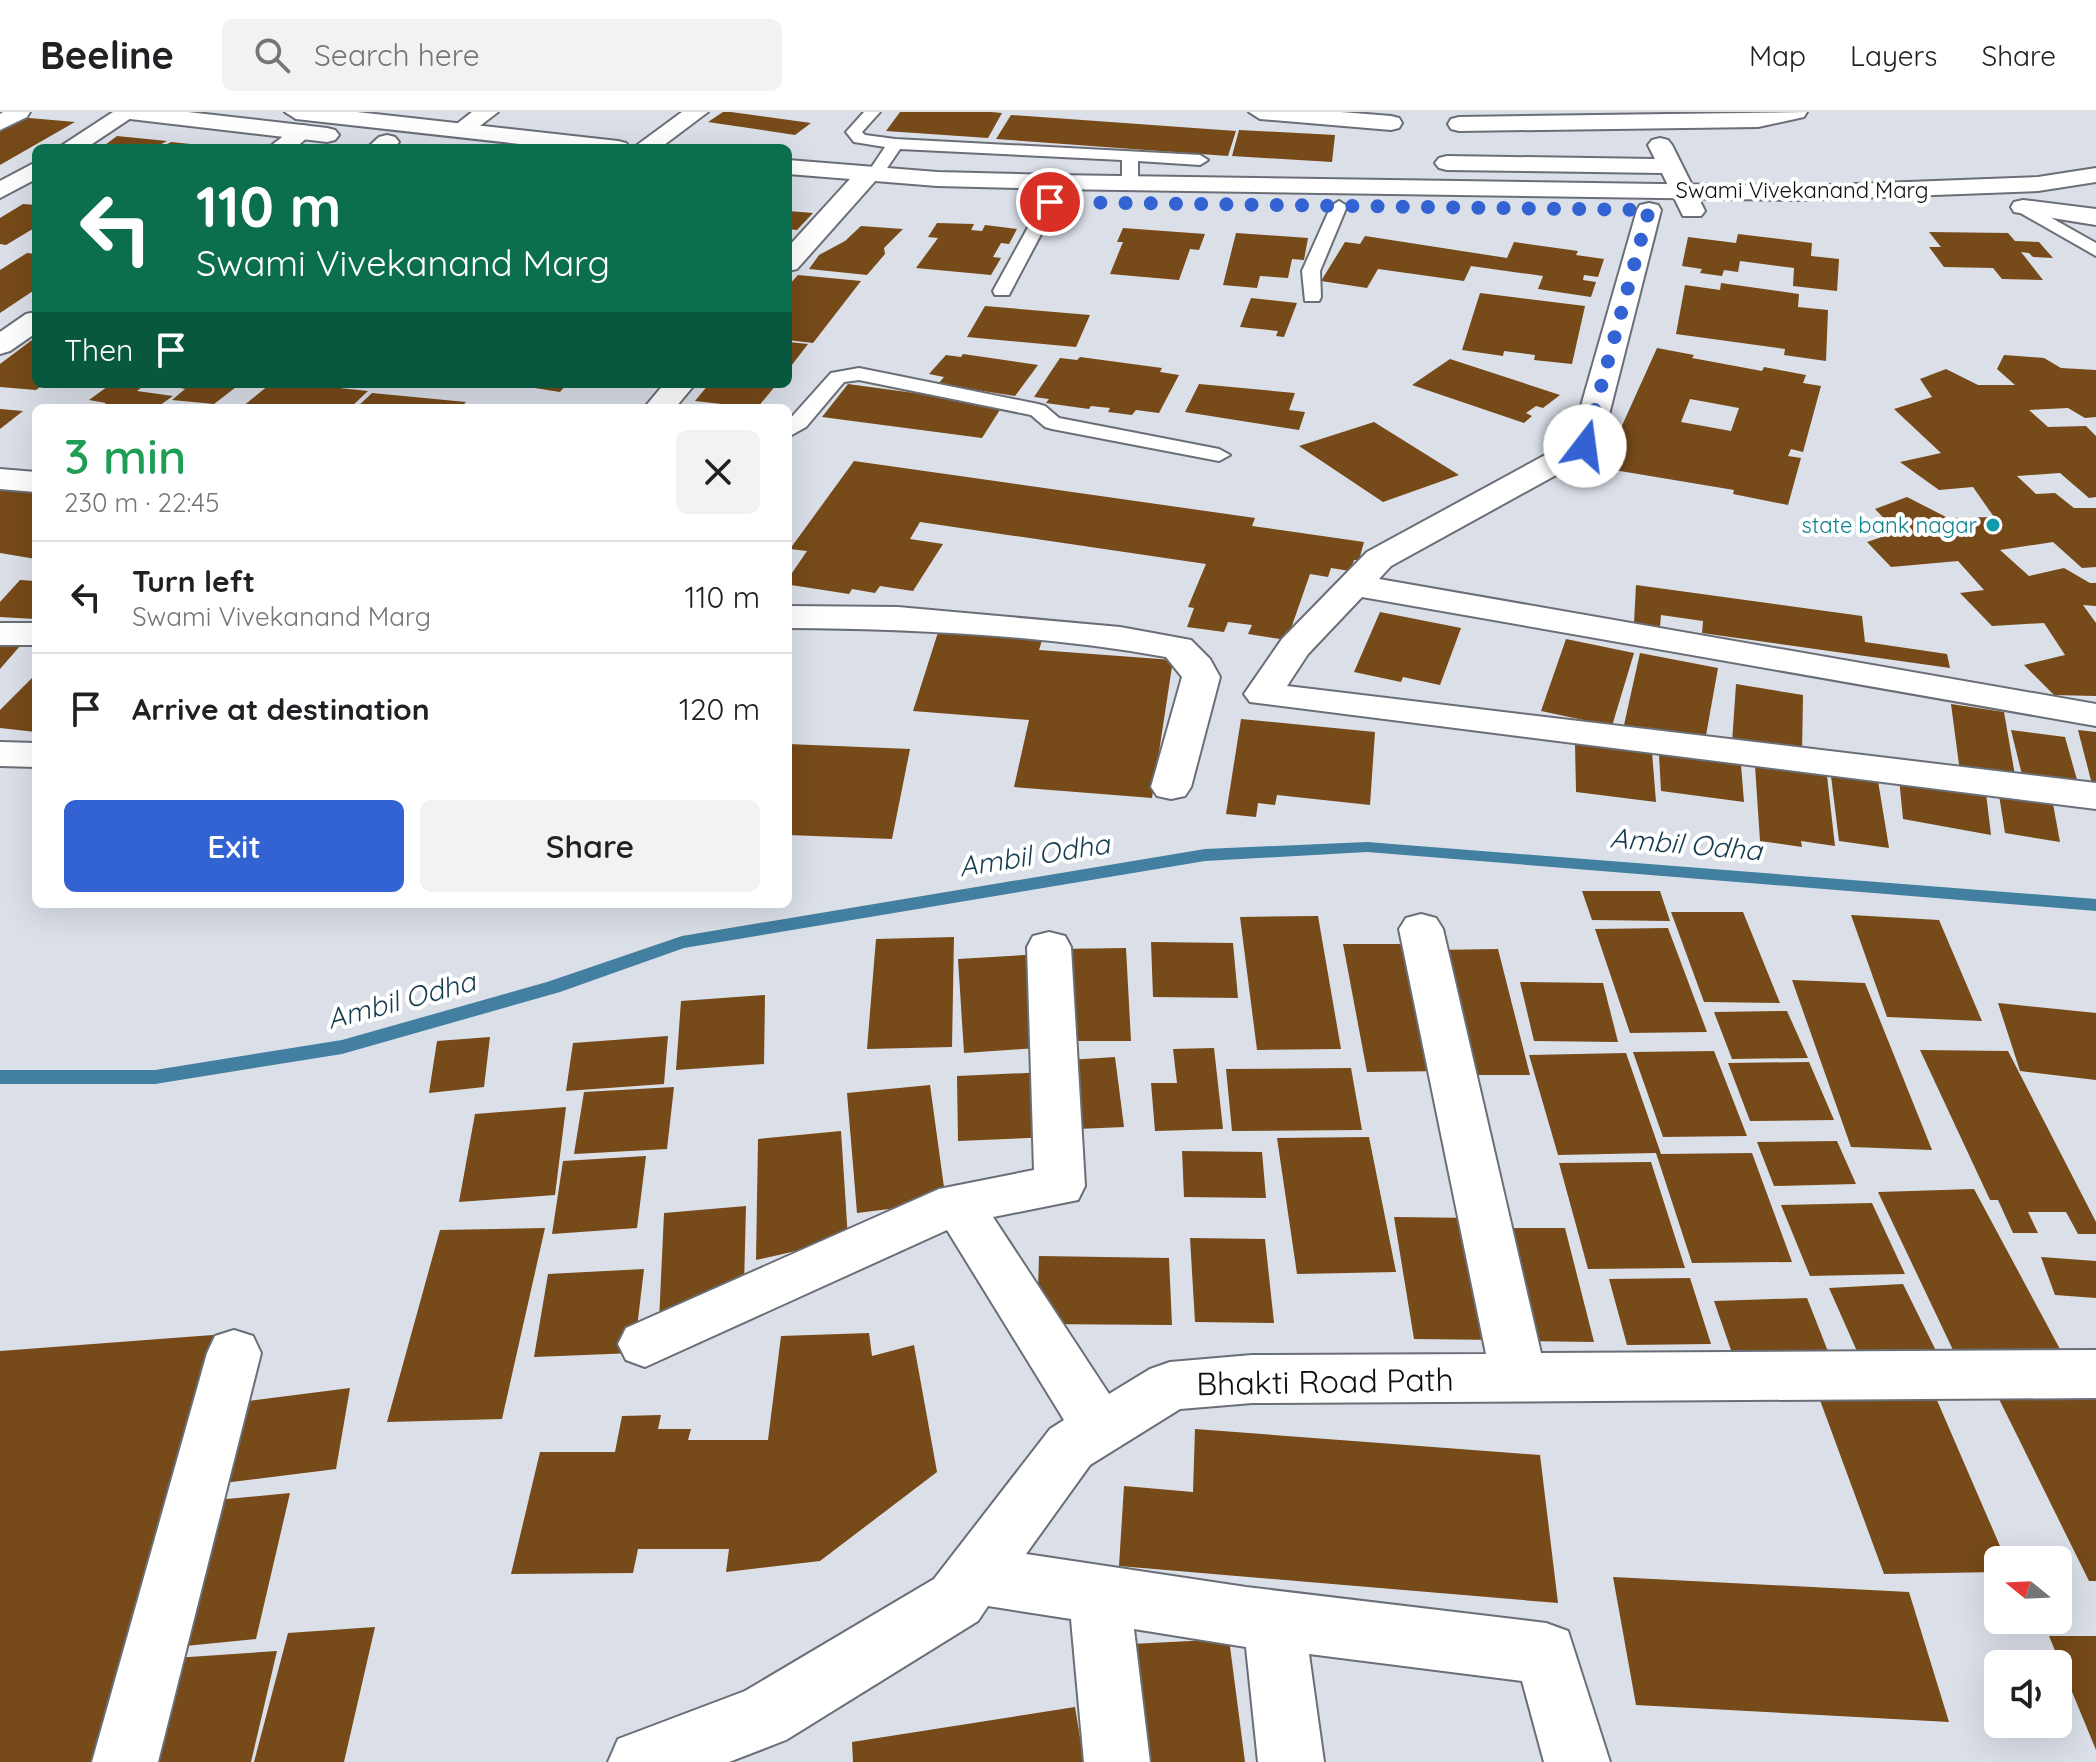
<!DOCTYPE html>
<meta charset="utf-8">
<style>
:root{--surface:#fff;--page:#f2f2f2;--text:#202124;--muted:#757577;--line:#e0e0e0;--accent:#3363d2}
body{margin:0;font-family:Quicksand,sans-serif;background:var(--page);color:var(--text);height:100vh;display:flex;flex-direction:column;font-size:30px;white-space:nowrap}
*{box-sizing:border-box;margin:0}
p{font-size:26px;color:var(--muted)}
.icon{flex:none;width:44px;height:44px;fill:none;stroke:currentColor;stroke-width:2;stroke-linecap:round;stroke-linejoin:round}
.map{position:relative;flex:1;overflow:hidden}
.drawer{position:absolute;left:32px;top:292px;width:760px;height:504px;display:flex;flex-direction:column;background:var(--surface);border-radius:12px;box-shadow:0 8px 32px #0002}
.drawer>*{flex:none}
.guide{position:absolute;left:32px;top:32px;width:760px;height:244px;border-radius:12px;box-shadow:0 8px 32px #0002;background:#0b6e4f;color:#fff;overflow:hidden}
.needle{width:52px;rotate:288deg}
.buttons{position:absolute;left:1984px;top:1434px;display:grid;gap:16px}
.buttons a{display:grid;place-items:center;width:88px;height:88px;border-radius:12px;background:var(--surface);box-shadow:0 8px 32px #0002;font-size:40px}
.pin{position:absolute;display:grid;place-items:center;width:68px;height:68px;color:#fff;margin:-34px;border:4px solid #fff;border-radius:50%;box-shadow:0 2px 8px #0007}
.me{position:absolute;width:88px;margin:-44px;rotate:15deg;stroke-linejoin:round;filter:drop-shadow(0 0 6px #0008)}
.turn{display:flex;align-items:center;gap:28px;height:168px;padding:0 32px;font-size:36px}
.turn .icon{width:104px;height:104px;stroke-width:2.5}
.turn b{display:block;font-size:56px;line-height:68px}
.then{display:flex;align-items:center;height:76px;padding:0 32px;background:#0003;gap:16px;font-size:30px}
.round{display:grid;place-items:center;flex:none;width:84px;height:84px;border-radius:12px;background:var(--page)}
.overview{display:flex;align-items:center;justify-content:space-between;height:136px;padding:0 32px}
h1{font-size:48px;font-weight:600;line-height:60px;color:#1e9e55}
.action{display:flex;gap:16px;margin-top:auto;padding:16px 32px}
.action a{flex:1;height:92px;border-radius:12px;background:var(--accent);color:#fff;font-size:32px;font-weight:600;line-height:92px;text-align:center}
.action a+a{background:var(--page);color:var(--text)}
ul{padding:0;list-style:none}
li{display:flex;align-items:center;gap:24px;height:112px;padding:0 32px;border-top:2px solid var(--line)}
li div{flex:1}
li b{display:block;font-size:30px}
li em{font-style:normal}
header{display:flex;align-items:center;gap:48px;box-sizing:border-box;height:112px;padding:0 40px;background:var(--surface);border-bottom:2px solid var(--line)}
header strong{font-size:38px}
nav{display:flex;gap:44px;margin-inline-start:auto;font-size:28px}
.search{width:560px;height:72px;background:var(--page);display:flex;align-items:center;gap:20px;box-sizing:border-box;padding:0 28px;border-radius:12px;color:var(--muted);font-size:30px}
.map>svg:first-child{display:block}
</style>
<header>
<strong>Beeline</strong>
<div class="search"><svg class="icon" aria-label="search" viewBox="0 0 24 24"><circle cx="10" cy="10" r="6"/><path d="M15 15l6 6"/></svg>Search here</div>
<nav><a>Map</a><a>Layers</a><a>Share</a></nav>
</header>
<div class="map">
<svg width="2096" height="1650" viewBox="0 0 2096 1650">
<rect width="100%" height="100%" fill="#dbdfe8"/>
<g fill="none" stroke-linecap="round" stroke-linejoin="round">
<!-- stream -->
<polygon fill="#427fa0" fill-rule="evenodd" points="1367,730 2096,787 2096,799 1367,740 1205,749 684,836 560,880 342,942 155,972 0,972 0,958 155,958 342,928 547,870 682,824 1205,737"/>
</g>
<!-- building -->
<g fill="#764a19" fill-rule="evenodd">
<polygon points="723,0 731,0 811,11 795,23 708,10"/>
<polygon points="900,0 991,0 1002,1 988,26 886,19"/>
<polygon points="1011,3 1236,19 1228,44 996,27"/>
<polygon points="18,5 75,10 0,53 0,15"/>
<polygon points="1239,18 1335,23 1332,50 1232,44"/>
<polygon points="117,24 167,29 154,36 101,36"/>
<polygon points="171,30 210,34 209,36 160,36"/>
<polygon points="23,92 36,93 36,115 6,133 0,132 0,106"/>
<polygon points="788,99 813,101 797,118 788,117"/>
<polygon points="937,111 974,112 971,118 982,119 985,113 1017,117 1009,132 1001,131 993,145 1001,146 991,163 916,156 938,126 928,125"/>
<polygon points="861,114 903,117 884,136 885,142 867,163 809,157 819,143 845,129"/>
<polygon points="1123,116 1205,122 1199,138 1190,137 1179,168 1110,162 1123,130 1117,130"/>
<polygon points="1929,120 2008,121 2015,129 2039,130 2053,146 2033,145 2029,141 2021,140 2043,168 2002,167 1993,156 1944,155 1929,135 1941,135"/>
<polygon points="1236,121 1308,126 1304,148 1292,147 1288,166 1260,164 1257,176 1223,173"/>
<polygon points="1738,122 1812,131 1811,144 1839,147 1837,179 1793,174 1794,156 1740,149 1738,160 1724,158 1722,164 1700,161 1702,157 1682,154 1688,125 1736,131"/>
<polygon points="1365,124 1507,146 1514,130 1578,139 1576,143 1604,147 1598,165 1584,163 1583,168 1596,170 1591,185 1538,177 1543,164 1471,154 1464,169 1378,157 1367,176 1321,169 1345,130 1360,132"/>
<polygon points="27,141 36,142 36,177 0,201 0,158"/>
<polygon points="798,163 861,169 813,231 788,228 788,174"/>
<polygon points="1721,171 1799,182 1798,195 1828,198 1826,249 1784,243 1785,237 1676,222 1685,173 1720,178"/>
<polygon points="1480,181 1585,194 1572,252 1534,248 1535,243 1504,239 1503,244 1462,238"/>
<polygon points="1251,186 1297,191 1284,225 1276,224 1278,219 1240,215"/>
<polygon points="985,194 1090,203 1076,235 967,225"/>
<polygon points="36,225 36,272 44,272 36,278 0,275 0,252"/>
<polygon points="788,230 808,232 788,258"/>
<path d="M1657 236 1694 243 1692 246 1762 259 1764 255 1806 263 1803 271 1821 274 1803 340 1791 337 1788 344 1801 346 1788 393 1733 382 1734 378 1614 358 1621 340 1611 338ZM1690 287 1739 296 1731 319 1681 310Z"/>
<polygon points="963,242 1038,253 1015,284 938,272 944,265 929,262 946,243 961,245"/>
<polygon points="2004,243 2044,246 2061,256 2096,258 2096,305 2085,306 2068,296 2029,298 2048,315 2086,314 2096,324 2096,385 2089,386 2060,361 2017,364 2036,382 2055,381 2074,396 2096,396 2096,455 2082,456 2053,430 2000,438 2029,464 2064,456 2090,471 2096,471 2096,494 2083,493 2096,511 2096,584 2054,583 2024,553 2065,543 2044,511 1992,514 1960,481 1984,478 1958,449 1891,455 1867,430 1897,420 1875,397 1907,385 1948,406 1994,405 1973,375 1939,378 1900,350 1941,341 1894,297 1932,285 1920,267 1946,257 1978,273 2015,273 1997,257"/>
<polygon points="1080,245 1162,256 1160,260 1179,263 1159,301 1136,298 1132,303 1108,300 1110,296 1091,294 1089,297 1046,291 1049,287 1034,285 1060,246 1077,248"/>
<polygon points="1450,247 1560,283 1543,296 1536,294 1526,301 1532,304 1524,311 1412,273"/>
<polygon points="111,272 146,272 137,279 173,284 156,296 99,296 106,291 89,288"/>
<polygon points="160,272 240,272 214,292 172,288 185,277"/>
<polygon points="294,272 301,272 368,279 350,296 242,295 269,273 291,275"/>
<polygon points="509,272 567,272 560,280"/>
<polygon points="709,272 777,272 757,296 695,289"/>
<polygon points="848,272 1003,293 982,326 822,305"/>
<polygon points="1199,272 1295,281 1289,298 1305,300 1299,318 1185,300"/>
<polygon points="372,281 466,290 460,296 356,296"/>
<polygon points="0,297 23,299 0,317"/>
<polygon points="1374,310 1459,363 1383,390 1299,334"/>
<polygon points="854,349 1255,406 1252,414 1364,430 1359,448 1354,448 1350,459 1331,456 1328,465 1310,462 1287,528 1248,522 1252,513 1228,510 1224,520 1187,515 1194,496 1188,495 1206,452 920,410 910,427 943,432 913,479 880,474 875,481 852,477 849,482 791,473 788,477 788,460 792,461 807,439 790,437"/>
<polygon points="0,374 36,380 36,447 0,441"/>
<polygon points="20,468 36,469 36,507 0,505 0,490"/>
<polygon points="1636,473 1862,504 1865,530 1947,542 1950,556 1702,521 1703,509 1661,503 1660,515 1634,511"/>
<polygon points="1380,500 1461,516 1440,573 1403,565 1401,570 1354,560"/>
<polygon points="940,514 1044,522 1039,538 1173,548 1152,686 1014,675 1029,608 913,599"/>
<polygon points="1566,527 1634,541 1612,614 1541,599"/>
<polygon points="0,533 20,534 0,557"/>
<polygon points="1640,541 1718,556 1705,629 1624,613"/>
<polygon points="36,562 36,620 0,616 0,598"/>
<polygon points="1736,572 1803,583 1802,643 1732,631"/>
<polygon points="1951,592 2004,600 2016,669 1960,660"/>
<polygon points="1241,607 1375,620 1370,693 1277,683 1275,693 1258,691 1256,705 1226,702"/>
<polygon points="2011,618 2065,625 2079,675 2023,667"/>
<polygon points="2078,618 2096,620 2096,684 2095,684"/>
<polygon points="1575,631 1652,640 1656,690 1576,680"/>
<polygon points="788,632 910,637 892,727 788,723"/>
<polygon points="1659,643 1741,653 1744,690 1661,679"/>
<polygon points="1755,654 1827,664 1835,734 1801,729 1802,735 1760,729"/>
<polygon points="1830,656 1877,663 1889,736 1839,729"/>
<polygon points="1899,666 1986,681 1991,723 1903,707"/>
<polygon points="1999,683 2053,692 2060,730 2005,721"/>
<polygon points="1582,779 1660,779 1670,809 1592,808"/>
<polygon points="1671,800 1743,800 1780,891 1704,890"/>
<polygon points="1851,803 1939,808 1982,909 1887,905"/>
<polygon points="1318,804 1341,937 1257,938 1240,805"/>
<polygon points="1668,816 1707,920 1630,921 1595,817"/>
<polygon points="954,825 952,935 867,937 876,827"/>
<polygon points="1151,830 1233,831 1238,886 1153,885"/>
<polygon points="1343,832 1415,832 1446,959 1367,960"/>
<polygon points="1126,836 1131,929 1058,929 1057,837"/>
<polygon points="1498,837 1530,963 1460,963 1432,838"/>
<polygon points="1041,842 1051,935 964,941 958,847"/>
<polygon points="1792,868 1865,871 1932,1038 1851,1035"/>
<polygon points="1520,870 1603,871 1618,930 1534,929"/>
<polygon points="765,883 764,952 676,958 681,889"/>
<polygon points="1998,891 2096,901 2096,968 2020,959"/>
<polygon points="1787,899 1808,946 1732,947 1714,900"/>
<polygon points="668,924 664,972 566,979 573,931"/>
<polygon points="490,925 484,975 429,981 437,929"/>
<polygon points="1214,936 1223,1017 1155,1019 1151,971 1177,971 1173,937"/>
<polygon points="1920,938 2008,939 2096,1110 2096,1122 2078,1122 2066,1100 2028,1100 2038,1121 2013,1121 1998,1088 1990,1088"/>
<polygon points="1714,939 1747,1024 1663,1025 1633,940"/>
<polygon points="1626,941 1661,1042 1752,1041 1792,1150 1692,1151 1656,1041 1558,1043 1529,943"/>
<polygon points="1115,945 1124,1015 1077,1017 1068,948"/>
<polygon points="1809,950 1834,1008 1750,1009 1728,951"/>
<polygon points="1351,956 1362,1018 1232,1019 1226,957"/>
<polygon points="1047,960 1053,1025 958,1029 957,964"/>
<polygon points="930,973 946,1090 857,1101 847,981"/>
<polygon points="674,975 667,1037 574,1042 584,980"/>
<polygon points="566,995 555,1083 459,1090 475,1002"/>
<polygon points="841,1019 848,1127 756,1148 758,1027"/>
<polygon points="1369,1025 1396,1160 1297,1162 1277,1026"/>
<polygon points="1837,1029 1856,1072 1774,1074 1757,1030"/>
<polygon points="1182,1039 1262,1040 1266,1086 1184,1085"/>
<polygon points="646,1044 637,1116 552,1122 563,1049"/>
<polygon points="1651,1050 1685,1156 1588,1157 1559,1051"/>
<polygon points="1974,1077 2068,1252 1962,1257 1878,1080"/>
<polygon points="1872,1091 1905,1162 1810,1164 1781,1093"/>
<polygon points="746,1094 744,1174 659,1209 664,1101"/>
<polygon points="1394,1105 1475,1106 1500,1228 1414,1227"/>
<polygon points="545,1116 502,1307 387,1310 440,1118"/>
<polygon points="1497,1116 1565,1116 1594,1230 1521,1229"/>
<polygon points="1190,1126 1265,1127 1274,1211 1195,1210"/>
<polygon points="1039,1144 1169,1146 1172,1213 1037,1212"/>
<polygon points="2041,1145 2096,1149 2096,1186 2055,1183"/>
<polygon points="644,1157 634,1241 534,1245 548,1162"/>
<polygon points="1690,1166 1711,1232 1627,1233 1609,1167"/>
<polygon points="1903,1172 1942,1251 1864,1255 1829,1176"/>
<polygon points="1807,1186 1829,1242 1733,1244 1714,1189"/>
<polygon points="869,1221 872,1244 914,1233 937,1360 820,1449 726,1460 729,1437 638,1437 633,1461 511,1462 540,1340 615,1340 622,1304 661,1303 658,1317 691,1317 688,1328 768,1328 781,1224"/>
<polygon points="226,1222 101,1650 0,1650 0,1239"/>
<polygon points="350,1276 336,1357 215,1372 232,1291"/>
<polygon points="1933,1279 2006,1448 1998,1448 1998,1460 1884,1462 1817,1280"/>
<polygon points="2096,1284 2096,1469 2089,1469 1999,1287"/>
<polygon points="1195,1317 1540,1343 1558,1491 1119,1454 1124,1374 1193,1380"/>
<polygon points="290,1381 256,1527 165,1536 205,1389"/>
<polygon points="1613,1465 1909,1480 1949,1610 1636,1593"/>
<polygon points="375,1515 344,1650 254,1650 288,1521"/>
<polygon points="2049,1524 2096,1524 2096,1638"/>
<polygon points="1229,1527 1245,1650 1121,1650 1112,1533"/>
<polygon points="277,1539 251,1650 145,1650 174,1546"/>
<polygon points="1075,1595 1084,1650 853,1650 852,1630"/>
</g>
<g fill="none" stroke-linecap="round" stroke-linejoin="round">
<defs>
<g id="service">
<polygon points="864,0 880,0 862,20 865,23 895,27 1200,43 1208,48 1200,53 1138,49 1138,71 1130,76 1122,71 1122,48 900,37 881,65 875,67 867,62 885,35 854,30 846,20"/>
<polygon points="1050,85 1058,90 1011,179 1009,183 995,183 993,179 1042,90"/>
<polygon points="1339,89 1347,94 1320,159 1321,185 1319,189 1305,189 1302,159 1331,94"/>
<polygon points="2023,90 2096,131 2096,144 2017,99 2015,95 2017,91"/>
<polygon points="859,256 1038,292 1045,294 1059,306 1219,337 1230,343 1219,349 1052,317 1045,315 1031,303 859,268 844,270 806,315 788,325 788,309 831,261"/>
</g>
<g id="minor">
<polygon points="3,0 30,0 27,5 0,18 0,2"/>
<polygon points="113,0 140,0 86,36 58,36"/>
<polygon points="472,0 498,0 468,23 452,23 449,18"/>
<polygon points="682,0 708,0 660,36 633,36"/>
<polygon points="1249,0 1341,0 1391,4 1399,6 1402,11 1399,16 1391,18 1260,7"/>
<polygon points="1807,0 1804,5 1758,15 1459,19 1451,17 1448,12 1451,7 1459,5"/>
<polygon points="303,13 311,15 314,20 295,36 268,36 295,15"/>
<polygon points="387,23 395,25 399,30 394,36 367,36 379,25"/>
<polygon points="1660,26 1668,28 1672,33 1705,99 1701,104 1683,104 1662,61 1447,58 1439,56 1435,51 1439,46 1447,44 1655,47 1648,33 1652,28"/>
<polygon points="36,50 36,67 0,86 0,69"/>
<polygon points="868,55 877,57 880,62 877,67 797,157 788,159 788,135 859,57"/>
<polygon points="2023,88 2096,97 2096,113 2014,100 2011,95 2014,90"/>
<polygon points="1649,91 1658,93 1661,98 1601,334 1596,341 1391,454 1379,467 2096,592 2096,614 1362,485 1308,542 1287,574 2096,671 2096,697 1250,590 1244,582 1282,527 1367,440 1571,329 1637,98 1640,93"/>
<polygon points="36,200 36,221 10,239 0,242 0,220 26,202"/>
<polygon points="664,272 695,272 675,296 644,296"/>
<polygon points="0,357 36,360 36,380 0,377"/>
<path d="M788 494 898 495 1120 515 1191 528 1210 547 1220 565 1191 675 1185 684 1171 687 1157 684 1151 675 1182 565 1166 545C1042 523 914 517 788 516Z"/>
<rect x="0" y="511" width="36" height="22"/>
<polygon points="0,630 36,631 36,655 0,654"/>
<polygon points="1421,802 1436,806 1443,817 1541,1241 2096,1238 2096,1286 1252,1291 1180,1297 1090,1353 1026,1442 1246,1475 1546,1511 1568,1519 1610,1650 1544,1650 1522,1569 1309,1542 1324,1650 1258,1650 1246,1535 1134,1517 1150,1650 1084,1650 1071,1507 988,1494 978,1509 786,1628 729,1650 608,1650 618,1627 745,1579 934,1467 1050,1317 1064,1308 947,1118 645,1255 626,1248 618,1232 626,1216 939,1077 1034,1058 1027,835 1033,824 1049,820 1065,824 1071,835 1085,1074 1078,1088 993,1105 1109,1282 1150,1257 1170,1250 1252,1243 1486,1242 1399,817 1406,806"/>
<polygon points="234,1218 253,1224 261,1241 158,1650 92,1650 207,1241 215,1224"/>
</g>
<g id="secondary">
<polygon points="119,0 188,0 327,16 335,18 339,23 335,28 327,30 130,7"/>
<polygon points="285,0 357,0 618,29 626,31 630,36 556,36 296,7"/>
<polygon points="788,48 937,60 1053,63 1802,74 2038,65 2096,56 2096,70 2038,79 1802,88 1053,77 937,74 788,62"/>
</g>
</defs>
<!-- service casing -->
<use href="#service" stroke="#6a6e76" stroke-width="4"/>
<!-- minor casing -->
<use href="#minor" stroke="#6a6e76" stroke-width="4"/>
<!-- secondary casing -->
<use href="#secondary" stroke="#6a6e76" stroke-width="4"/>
<!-- service -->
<use href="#service" fill="#fff" fill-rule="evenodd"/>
<!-- minor -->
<use href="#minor" fill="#fff" fill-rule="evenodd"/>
<!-- secondary -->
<use href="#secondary" fill="#fff" fill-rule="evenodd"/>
</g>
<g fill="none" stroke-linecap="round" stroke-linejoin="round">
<!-- route -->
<polyline stroke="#3363d2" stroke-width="14" stroke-dasharray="0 25.2" points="1050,90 1649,98 1585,334"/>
</g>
<!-- markers -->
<circle fill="#0f9aa8" stroke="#fff" stroke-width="3" cx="1993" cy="413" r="8"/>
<g text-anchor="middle" stroke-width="8" stroke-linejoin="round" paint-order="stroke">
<!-- far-street labels -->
<g font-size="22" fill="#0f1013" stroke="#fff">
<text x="1802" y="86">Swami Vivekanand Marg</text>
</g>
<!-- far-culture labels -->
<g font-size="22" fill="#0d838f" stroke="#fff" text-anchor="end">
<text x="1977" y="421">state bank nagar</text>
</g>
<!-- water labels -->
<g font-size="28" font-style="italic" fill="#163c50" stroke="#fff">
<text transform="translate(1686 732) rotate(5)" y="10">Ambil Odha</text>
<text transform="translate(1034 743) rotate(-9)" y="10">Ambil Odha</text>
<text transform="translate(401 888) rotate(-15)" y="10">Ambil Odha</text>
</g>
<!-- near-street labels -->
<g font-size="32" fill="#0f1013" stroke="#fff">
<text transform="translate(1325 1270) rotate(-1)" y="11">Bhakti Road Path</text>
</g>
</g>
</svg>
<div class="buttons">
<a><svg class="needle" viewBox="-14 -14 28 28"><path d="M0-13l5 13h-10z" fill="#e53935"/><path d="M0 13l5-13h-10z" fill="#757577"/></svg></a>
<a><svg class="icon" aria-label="sound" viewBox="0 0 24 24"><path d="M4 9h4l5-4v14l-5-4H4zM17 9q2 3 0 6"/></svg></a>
</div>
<div class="pin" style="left:1050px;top:90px;background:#d93025"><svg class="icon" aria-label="arrive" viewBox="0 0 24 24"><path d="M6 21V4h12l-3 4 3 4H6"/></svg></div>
<svg class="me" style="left:1585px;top:334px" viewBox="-20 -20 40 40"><circle r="19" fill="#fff"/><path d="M0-13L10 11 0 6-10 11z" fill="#3363d2"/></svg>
<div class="guide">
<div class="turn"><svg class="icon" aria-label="left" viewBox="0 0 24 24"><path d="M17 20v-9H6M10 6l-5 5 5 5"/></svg><div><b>110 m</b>Swami Vivekanand Marg</div></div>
<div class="then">Then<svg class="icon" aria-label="arrive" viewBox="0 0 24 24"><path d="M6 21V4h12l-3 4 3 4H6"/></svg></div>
</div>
<section class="drawer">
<div class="overview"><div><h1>3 min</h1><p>230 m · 22:45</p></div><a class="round"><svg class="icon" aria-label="close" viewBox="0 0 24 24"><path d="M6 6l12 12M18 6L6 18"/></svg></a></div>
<ul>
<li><svg class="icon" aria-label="left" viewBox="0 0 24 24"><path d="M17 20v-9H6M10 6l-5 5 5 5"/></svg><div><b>Turn left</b><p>Swami Vivekanand Marg</p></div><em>110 m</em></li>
<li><svg class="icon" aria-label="arrive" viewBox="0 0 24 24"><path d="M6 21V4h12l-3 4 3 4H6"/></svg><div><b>Arrive at destination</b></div><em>120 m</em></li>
</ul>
<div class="action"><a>Exit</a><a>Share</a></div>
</section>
</div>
